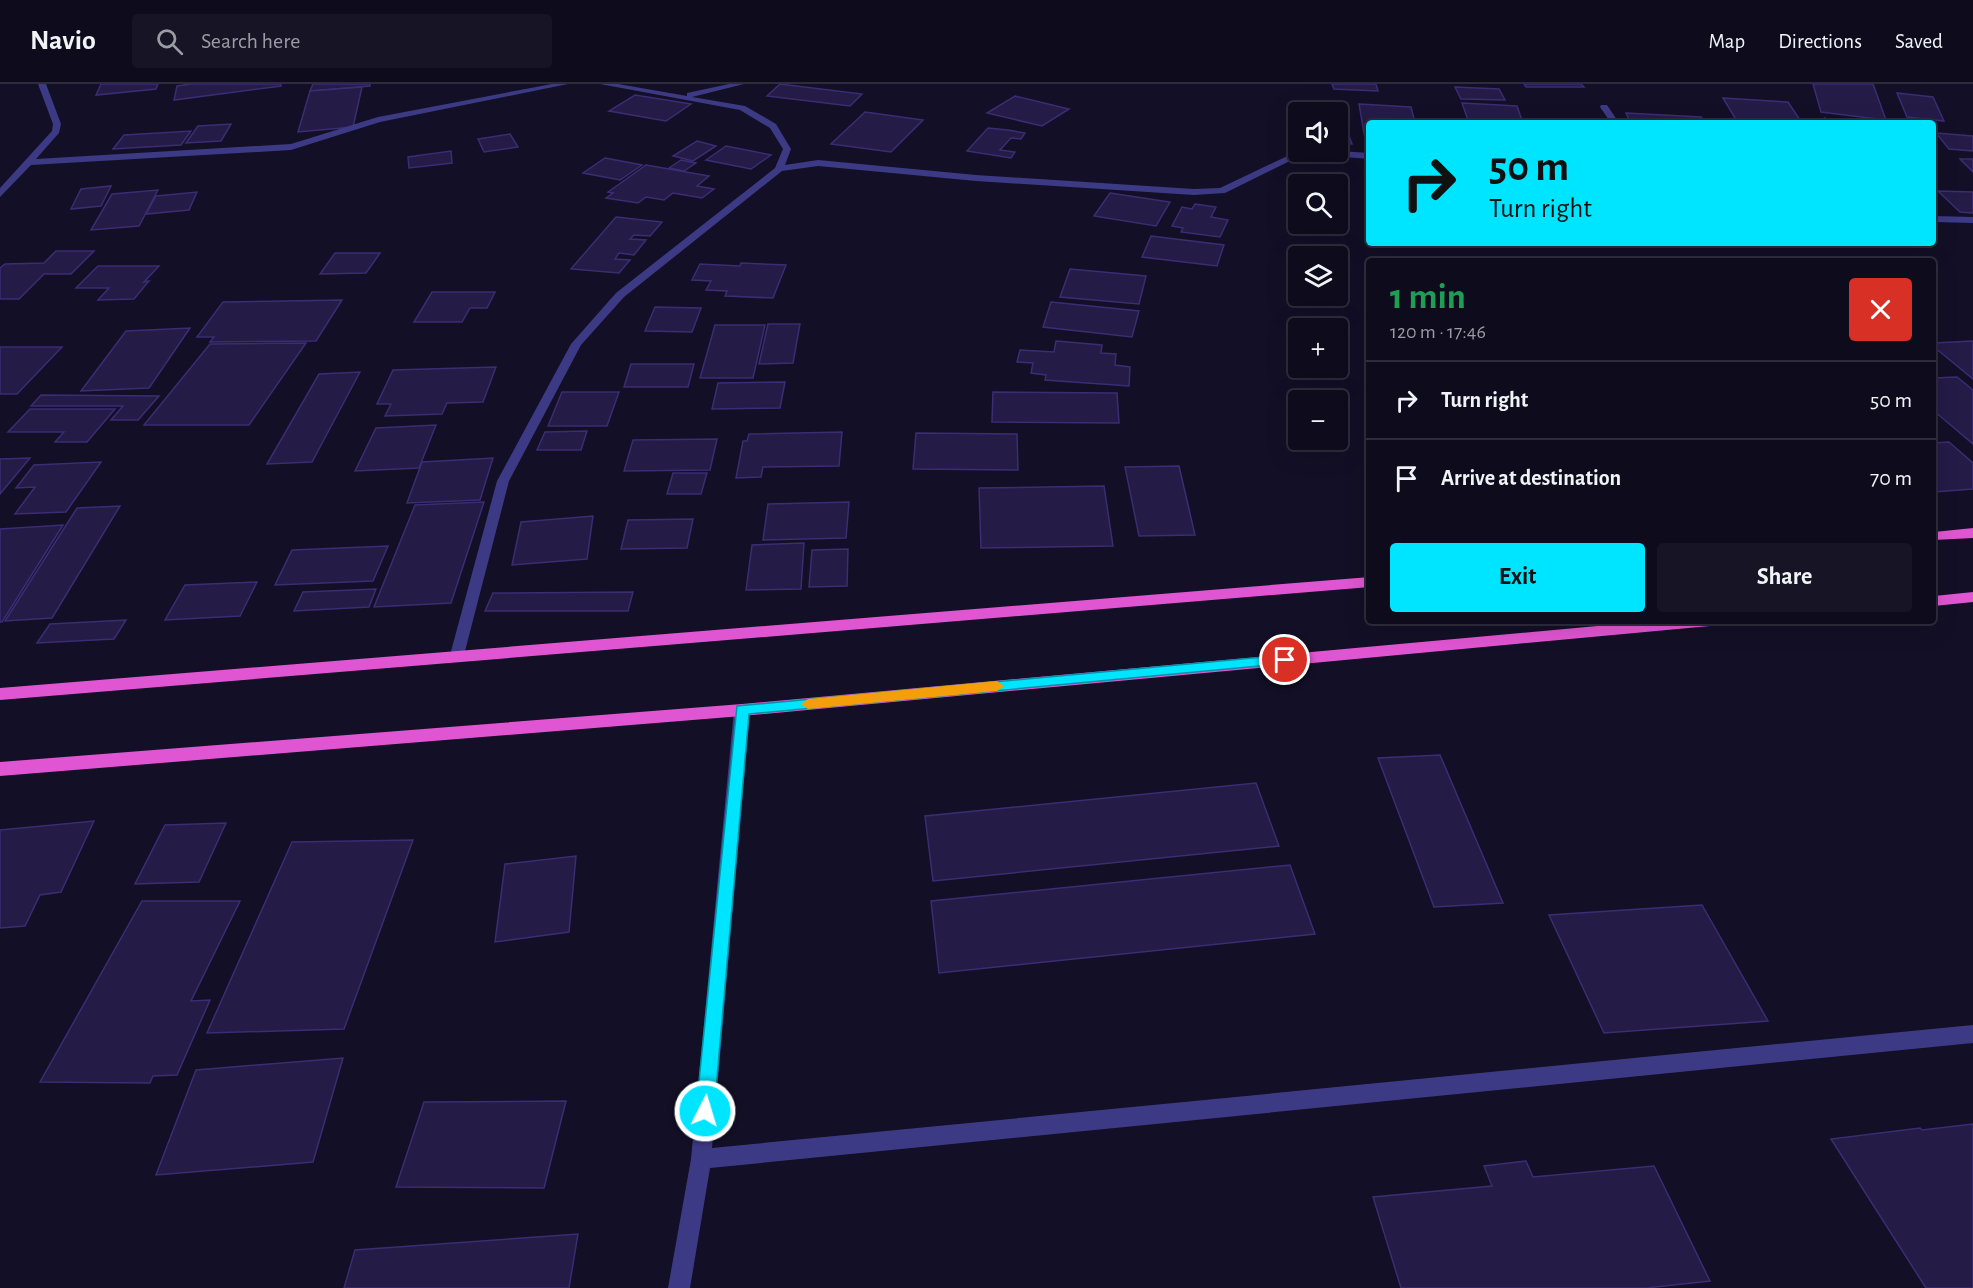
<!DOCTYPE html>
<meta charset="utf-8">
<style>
:root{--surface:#0e0b1c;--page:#171425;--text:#f1f3f6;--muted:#9b9ba3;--line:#2e2b3b;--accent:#00e5ff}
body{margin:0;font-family:"Alegreya Sans",sans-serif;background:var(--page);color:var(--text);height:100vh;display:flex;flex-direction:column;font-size:22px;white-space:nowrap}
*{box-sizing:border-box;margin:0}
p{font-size:20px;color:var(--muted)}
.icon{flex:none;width:33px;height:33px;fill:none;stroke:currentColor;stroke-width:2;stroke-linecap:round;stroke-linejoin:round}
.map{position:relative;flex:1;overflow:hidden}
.drawer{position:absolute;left:1366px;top:174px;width:570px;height:366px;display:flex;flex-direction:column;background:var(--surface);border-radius:6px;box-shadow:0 6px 24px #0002,0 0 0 2px var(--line)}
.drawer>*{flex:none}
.banner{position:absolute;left:1366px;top:36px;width:570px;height:126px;border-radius:6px;box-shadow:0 6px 24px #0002,0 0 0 2px var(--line);background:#00e5ff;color:#111;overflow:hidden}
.controls{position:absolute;left:1288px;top:18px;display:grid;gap:12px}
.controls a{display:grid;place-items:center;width:60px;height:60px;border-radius:6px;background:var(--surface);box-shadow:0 6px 24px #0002,0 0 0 2px var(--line);font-size:30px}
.pin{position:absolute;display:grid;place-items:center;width:51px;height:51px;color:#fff;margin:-26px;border:3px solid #fff;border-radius:50%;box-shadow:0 2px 6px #0007}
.me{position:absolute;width:66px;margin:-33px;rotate:5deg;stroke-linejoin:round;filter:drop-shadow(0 0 4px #0008)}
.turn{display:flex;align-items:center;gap:21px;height:126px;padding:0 24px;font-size:27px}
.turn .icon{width:78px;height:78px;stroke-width:2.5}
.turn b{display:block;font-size:42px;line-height:51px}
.round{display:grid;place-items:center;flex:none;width:63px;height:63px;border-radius:6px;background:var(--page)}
.head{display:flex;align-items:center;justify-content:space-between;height:102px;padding:0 24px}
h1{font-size:36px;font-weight:600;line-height:45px;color:#1e9e55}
.primary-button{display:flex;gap:12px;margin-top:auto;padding:12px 24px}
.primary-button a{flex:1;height:69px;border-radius:6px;background:var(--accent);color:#111;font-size:24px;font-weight:600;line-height:69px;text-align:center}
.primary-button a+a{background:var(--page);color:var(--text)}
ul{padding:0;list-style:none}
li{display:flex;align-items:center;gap:18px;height:78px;padding:0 24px;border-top:2px solid var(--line)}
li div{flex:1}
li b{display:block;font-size:22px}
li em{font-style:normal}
header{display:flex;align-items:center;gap:36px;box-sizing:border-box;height:84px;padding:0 30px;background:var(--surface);border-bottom:2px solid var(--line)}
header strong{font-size:28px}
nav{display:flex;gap:33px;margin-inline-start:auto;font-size:21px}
.search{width:420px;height:54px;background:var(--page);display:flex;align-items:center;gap:15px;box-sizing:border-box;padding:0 21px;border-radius:6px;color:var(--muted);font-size:22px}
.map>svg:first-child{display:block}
</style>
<header>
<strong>Navio</strong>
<div class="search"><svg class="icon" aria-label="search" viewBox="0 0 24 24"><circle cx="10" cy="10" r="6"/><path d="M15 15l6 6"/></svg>Search here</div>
<nav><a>Map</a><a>Directions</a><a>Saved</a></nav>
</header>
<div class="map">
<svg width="1973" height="1204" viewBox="0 0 1973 1204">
<rect width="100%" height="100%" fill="#130f26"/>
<!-- building -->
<g fill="#241b47" stroke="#3b2d73" stroke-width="1.5">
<polygon points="101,0 158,0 156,5 96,11"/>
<polygon points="191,0 281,0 281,2 174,16 177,2"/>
<polygon points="313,0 370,0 370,2 310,7"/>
<polygon points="780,0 862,10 850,22 767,12"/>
<polygon points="1332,0 1376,0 1378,7 1334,5"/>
<polygon points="1524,0 1581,0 1584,3 1526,3"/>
<polygon points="1813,0 1873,0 1886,36 1821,28"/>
<polygon points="362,3 353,43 298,48 310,7"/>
<polygon points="1455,3 1499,5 1505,16 1461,15"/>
<polygon points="1897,9 1933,13 1944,37 1907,33"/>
<polygon points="635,11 691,20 666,37 609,27"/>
<polygon points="1015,12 1069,25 1042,42 987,29"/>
<polygon points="1723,14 1788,18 1802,39 1738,39"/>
<polygon points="1462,19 1517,22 1523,39 1469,39"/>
<polygon points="1359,20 1411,23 1415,39 1370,39 1370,55 1365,55"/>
<polygon points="865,28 923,36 891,68 831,60"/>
<polygon points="1626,29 1701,33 1705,39 1631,39"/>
<polygon points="1338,33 1340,33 1342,40 1345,40 1352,60 1338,59"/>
<polygon points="1290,38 1299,38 1299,58 1295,58"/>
<polygon points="231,40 221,57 186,59 198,42"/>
<polygon points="988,44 1008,46 1025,49 1021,55 1011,54 1000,66 1015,68 1011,74 967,67"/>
<polygon points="191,47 181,61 113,65 124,51"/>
<polygon points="1936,49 1973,52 1973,67 1949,65"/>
<polygon points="510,50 518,63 484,68 478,55"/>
<polygon points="697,57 716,62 693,77 673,72"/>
<polygon points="726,62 771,71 751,85 706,76"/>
<polygon points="451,67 452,79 409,84 408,73"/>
<polygon points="605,74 642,81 620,96 583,89"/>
<polygon points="1960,75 1973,75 1973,88"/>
<polygon points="681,76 696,79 684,87 669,84"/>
<polygon points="646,81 709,92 697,102 714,105 702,114 673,109 664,116 646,113 638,119 606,114 613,109 608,108"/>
<polygon points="111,102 101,122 71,125 81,105"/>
<polygon points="158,106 139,142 91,146 112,110"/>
<polygon points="1938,107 1973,108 1973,129 1960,128"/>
<polygon points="197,108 189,126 146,130 156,112"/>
<polygon points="1110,109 1170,118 1156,142 1094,132"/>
<polygon points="1195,120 1216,123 1211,133 1228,136 1220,153 1181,148 1183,144 1172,142 1182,123 1192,125"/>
<polygon points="616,133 662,138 650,152 634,151 630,155 646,156 634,171 619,169 615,175 630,176 619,189 571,185"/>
<polygon points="1151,152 1224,161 1217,182 1142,173"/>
<polygon points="56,167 94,167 71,190 44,190 19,215 0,215 0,184 5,180 44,179"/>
<polygon points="335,169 380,169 366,189 320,190"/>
<polygon points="741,179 786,181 773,214 725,212 727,207 706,206 711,197 692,196 700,180 740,182"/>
<polygon points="98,182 159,182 144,198 149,197 134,215 98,216 109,204 76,204"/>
<polygon points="1070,185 1146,192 1139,220 1060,213"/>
<polygon points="432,208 495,208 487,224 470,224 462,238 414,238"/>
<polygon points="342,216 316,257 210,258 214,253 197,253 223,218"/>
<polygon points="1051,218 1139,227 1132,253 1043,243"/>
<polygon points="655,223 701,224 692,248 645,247"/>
<polygon points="768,240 800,240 793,279 759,280"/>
<polygon points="715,241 765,241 753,294 700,294"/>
<polygon points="190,244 149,304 81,307 126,247"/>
<polygon points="1056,257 1102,261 1101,269 1116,270 1115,281 1130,283 1129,302 1045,296 1046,291 1031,289 1033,279 1017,278 1020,266 1054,268"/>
<polygon points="1973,257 1973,295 1934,263 1934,259"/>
<polygon points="306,259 249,341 144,341 210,260"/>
<polygon points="0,263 62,263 17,310 0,310"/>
<polygon points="631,280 694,280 688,303 624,303"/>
<polygon points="496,283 483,318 447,319 442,330 385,332 391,320 377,320 393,286"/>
<polygon points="360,288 312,378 267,380 319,290"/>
<polygon points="1957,293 1973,306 1973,360 1934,327 1934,294"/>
<polygon points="785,298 780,324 712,325 718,299"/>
<polygon points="562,308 619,308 607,342 548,342"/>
<polygon points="993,308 1117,309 1119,339 992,338"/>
<polygon points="41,311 159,312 138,336 111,336 123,322 31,322"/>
<polygon points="30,325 115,325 87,358 55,358 64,348 8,348"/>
<polygon points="436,341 419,384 355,387 376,344"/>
<polygon points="587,347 581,366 537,366 545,348"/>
<polygon points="842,348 839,382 763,383 761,393 736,394 743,357 747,357 749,350"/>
<polygon points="916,349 1017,350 1018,386 913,385"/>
<polygon points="717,355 710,386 624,387 633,356"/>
<polygon points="1949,358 1973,379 1973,405 1934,408 1934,359"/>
<polygon points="30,374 0,410 0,375"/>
<polygon points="493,374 480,416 407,419 422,378"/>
<polygon points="101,378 66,428 15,430 35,403 16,404 34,381"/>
<polygon points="1179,382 1195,451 1139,452 1125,383"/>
<polygon points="673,389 707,389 701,410 667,410"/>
<polygon points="1104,402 1113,462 981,464 979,404"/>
<polygon points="484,418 451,519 374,523 415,421"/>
<polygon points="849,418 846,454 763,456 768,420"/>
<polygon points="120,422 52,534 5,537 77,424"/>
<polygon points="593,432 587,475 512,481 521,438"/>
<polygon points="693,435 687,464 621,465 628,436"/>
<polygon points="63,441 2,538 0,538 0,445"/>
<polygon points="804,459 801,505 746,506 752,461"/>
<polygon points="388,462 373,497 275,501 292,466"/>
<polygon points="848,465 847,502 809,503 812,466"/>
<polygon points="257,498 240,532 165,536 185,501"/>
<polygon points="376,505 369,523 294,527 303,508"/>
<polygon points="633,508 628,527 485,527 493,509"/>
<polygon points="126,536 114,555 37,559 50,540"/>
<polygon points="1440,671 1503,819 1434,823 1378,674"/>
<polygon points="1256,699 1279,762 933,797 925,732"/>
<polygon points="94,737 61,808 40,811 25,842 0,844 0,746"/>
<polygon points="226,739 199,798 135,800 165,741"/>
<polygon points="413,756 344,945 207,949 292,758"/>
<polygon points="576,772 569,848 495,858 505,780"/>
<polygon points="1290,781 1315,850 939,889 931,817"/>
<polygon points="142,817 240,817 191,917 210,916 177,991 153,992 150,999 40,998"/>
<polygon points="1702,821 1768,937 1604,949 1549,831"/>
<polygon points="343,974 313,1078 156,1091 196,986"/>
<polygon points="566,1017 544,1104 396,1103 424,1018"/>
<polygon points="1973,1040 1973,1204 1926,1204 1831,1055 1920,1044 1922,1046"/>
<polygon points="1526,1077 1533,1093 1654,1082 1710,1197 1646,1204 1401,1204 1373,1113 1492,1102 1484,1082"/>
<polygon points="578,1150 569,1204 344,1204 355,1166"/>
</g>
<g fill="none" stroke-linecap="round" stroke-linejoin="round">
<!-- minor -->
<g fill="#3d3a85" fill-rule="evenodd">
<polygon points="38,0 46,0 61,40 59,49 36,75 291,60 378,33 552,0 568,0 380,38 291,66 31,81 0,113 0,104 52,47 53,40"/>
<polygon points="600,0 618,0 687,12 687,9 729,0 744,0 692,13 745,22 776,40 791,65 785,81 818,76 976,91 1194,105 1220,104 1296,68 1338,67 1370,69 1370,75 1319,71 1298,73 1225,109 1194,111 976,97 818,82 782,87 624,213 581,261 509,397 464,571 457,576 450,571 497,397 571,260 616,209 775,84 783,65 770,44 740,26"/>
<polygon points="1601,21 1607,21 1619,39 1611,39 1600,23"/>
<polygon points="1825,33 1832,39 1823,39 1821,36"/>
<polygon points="1934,132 1973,133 1973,139 1934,138"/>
<polygon points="742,620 747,622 750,626 712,1064 1973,941 1973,959 710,1084 690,1204 668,1204 691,1075 734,626 737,622"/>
</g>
<!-- trunk -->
<g fill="#e055d1" fill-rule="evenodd">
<polygon points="1973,444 1973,454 1934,456 1934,448"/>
<polygon points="1370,493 1370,503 0,616 0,604"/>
<polygon points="1973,508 1973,518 1934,522 1934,512"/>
<polygon points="1652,537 1718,537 1716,541 1710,542 742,632 0,692 0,678 742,620"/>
</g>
</g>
<!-- route -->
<polygon fill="#00e5ff" stroke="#0095a6" stroke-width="1.5" points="1285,571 1290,573 1292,576 1290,579 749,630 714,1027 712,1033 705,1036 699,1033 696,1027 737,622"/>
<!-- slow -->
<polygon fill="#f59e0b" points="997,597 1004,602 997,607 808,625 801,620 808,615"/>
</svg>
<div class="controls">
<a><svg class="icon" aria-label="sound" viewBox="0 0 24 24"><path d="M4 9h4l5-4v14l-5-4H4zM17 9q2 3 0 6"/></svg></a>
<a><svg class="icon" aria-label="search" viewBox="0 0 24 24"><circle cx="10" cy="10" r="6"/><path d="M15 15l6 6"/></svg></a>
<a><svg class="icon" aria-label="layers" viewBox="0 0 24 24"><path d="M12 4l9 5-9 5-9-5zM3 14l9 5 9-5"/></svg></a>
<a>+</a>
<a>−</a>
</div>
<div class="pin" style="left:1285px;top:576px;background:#d93025"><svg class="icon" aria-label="arrive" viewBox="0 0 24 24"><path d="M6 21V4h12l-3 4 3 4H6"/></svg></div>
<svg class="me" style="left:705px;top:1027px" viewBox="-20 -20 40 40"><circle r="17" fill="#00e5ff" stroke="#fff" stroke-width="3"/><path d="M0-11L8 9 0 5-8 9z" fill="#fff"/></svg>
<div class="banner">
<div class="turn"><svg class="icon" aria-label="right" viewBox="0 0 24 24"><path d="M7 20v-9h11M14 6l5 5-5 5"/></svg><div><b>50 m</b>Turn right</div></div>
</div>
<section class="drawer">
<div class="head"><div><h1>1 min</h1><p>120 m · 17:46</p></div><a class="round" style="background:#d93025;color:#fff"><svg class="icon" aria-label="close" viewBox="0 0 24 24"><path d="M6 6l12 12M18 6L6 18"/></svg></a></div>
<ul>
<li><svg class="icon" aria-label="right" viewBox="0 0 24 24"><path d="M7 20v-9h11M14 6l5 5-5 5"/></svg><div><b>Turn right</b></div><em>50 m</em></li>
<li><svg class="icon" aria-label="arrive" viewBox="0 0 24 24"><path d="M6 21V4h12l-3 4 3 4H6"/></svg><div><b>Arrive at destination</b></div><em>70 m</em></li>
</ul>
<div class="primary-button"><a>Exit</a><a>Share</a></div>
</section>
</div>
